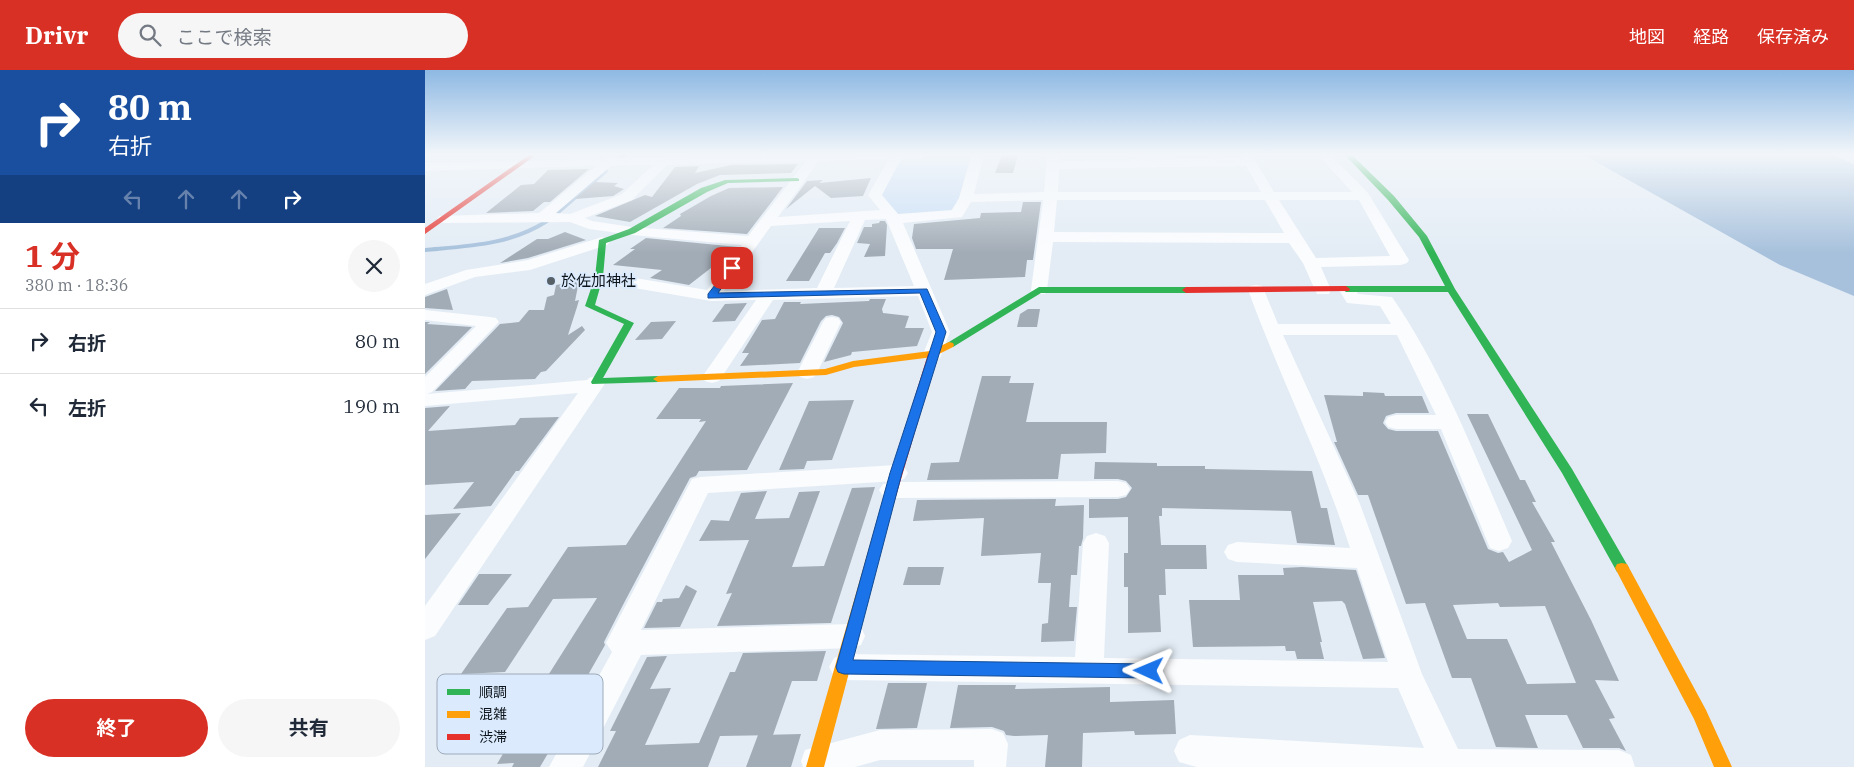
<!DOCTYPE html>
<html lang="ja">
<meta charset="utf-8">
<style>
:root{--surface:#fff;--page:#f6f6f7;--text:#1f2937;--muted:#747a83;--line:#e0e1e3;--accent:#d93025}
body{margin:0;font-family:"IBM Plex Serif","Noto Sans JP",serif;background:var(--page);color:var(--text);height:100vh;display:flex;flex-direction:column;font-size:19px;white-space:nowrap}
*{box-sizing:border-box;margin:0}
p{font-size:16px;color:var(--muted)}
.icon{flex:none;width:28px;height:28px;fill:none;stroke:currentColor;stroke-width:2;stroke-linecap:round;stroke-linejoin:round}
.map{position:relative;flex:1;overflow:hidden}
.sheet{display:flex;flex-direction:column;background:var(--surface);width:425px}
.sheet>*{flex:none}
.banner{background:#1a4fa0;color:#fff;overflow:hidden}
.pin{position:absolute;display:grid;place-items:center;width:42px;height:42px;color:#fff;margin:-21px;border-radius:10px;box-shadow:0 2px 8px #0006}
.me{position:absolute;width:55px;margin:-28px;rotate:271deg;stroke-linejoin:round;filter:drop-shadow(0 0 4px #0008)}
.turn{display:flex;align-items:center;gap:18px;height:105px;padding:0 25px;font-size:22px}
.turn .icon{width:65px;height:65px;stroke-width:2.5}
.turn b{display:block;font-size:35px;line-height:42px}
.lanes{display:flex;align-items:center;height:48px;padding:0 25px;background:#0003;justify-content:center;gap:25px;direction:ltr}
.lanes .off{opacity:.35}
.round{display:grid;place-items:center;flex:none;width:52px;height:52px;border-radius:26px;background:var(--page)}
.headline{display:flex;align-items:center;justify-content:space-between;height:85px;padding:0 25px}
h1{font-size:30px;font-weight:700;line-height:38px;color:var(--accent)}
.cta{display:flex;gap:10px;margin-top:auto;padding:10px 25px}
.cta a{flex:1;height:58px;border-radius:30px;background:var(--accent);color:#fff;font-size:20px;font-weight:700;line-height:58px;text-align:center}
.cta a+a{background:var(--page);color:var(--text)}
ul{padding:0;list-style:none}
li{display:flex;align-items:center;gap:15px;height:65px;padding:0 25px;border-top:1px solid var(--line)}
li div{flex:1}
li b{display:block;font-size:19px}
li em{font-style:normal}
header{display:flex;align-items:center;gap:30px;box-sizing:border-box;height:70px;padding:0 25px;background:var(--accent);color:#fff}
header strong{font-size:24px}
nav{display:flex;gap:28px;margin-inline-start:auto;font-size:18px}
.search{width:350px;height:45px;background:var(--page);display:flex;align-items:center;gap:12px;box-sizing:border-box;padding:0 18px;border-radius:28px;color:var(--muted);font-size:19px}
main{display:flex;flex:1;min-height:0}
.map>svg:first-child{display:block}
</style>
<header>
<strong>Drivr</strong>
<div class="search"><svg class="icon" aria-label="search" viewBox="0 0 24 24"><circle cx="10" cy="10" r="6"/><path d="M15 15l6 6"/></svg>ここで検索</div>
<nav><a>地図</a><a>経路</a><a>保存済み</a></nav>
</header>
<main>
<section class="sheet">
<div class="banner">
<div class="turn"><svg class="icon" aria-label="right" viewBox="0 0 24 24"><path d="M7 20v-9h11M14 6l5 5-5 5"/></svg><div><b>80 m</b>右折</div></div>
<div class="lanes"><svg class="icon off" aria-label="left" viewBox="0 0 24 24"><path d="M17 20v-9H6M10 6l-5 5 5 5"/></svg><svg class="icon off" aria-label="ahead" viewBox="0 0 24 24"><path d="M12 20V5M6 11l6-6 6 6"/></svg><svg class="icon off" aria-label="ahead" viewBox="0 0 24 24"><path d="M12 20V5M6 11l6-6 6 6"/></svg><svg class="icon" aria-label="right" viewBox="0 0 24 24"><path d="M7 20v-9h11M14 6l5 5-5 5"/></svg></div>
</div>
<div class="headline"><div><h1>1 分</h1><p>380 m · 18:36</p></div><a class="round"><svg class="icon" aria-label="close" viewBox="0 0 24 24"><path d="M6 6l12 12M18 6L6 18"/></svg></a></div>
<ul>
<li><svg class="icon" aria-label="right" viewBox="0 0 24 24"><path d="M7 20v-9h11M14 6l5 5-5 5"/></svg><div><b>右折</b></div><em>80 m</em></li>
<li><svg class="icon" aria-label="left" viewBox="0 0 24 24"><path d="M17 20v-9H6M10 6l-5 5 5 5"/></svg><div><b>左折</b></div><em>190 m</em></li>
</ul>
<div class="cta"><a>終了</a><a>共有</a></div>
</section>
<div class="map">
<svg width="1429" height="697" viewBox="0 0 1429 697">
<rect width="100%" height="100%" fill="#e3ecf5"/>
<!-- green -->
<polygon fill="#c8def6" points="476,87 545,87 534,129 525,142 475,146 456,125"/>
<!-- water -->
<polygon fill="#a7c1dc" points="1159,85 1408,85 1429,94 1429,226 1355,195"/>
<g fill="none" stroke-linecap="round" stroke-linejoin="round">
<!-- stream -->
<g stroke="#a7c1dc" stroke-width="4">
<polyline points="197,87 199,85"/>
<polyline points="131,144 181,101"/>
<path d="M0 180C43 176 85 175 122 151"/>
</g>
</g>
<!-- building -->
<g fill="#a2acb6" fill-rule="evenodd">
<polygon points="577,85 593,85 588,103 570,103"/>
<polygon points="373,94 366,103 295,105 272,114 205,152 170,146 220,125 227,127 250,97 274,96 270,103 306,95"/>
<polygon points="164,99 125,132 119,132 108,141 61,143 96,115 109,114 123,100"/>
<polygon points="446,108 438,126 406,128 390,116 361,139 382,111 398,110 394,113"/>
<polygon points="170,112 193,113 189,116 199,119 188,126 150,129"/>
<polygon points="358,117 322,164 238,158 256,146 255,144 286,126 304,118"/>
<polygon points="598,132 616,132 608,190 602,190 600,207 519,210 528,179 491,179 487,168 489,154 555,148 556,143 596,142"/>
<polygon points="455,151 460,151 462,155 460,186 439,187 445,174 432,173 439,157 447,157 447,154 454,153"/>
<polygon points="394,158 420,158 412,173 405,183 400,183 384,211 361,211"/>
<polygon points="140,162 161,170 103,188 75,193 112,169 123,169"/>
<polygon points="221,168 313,177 264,215 225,208 237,200 188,195 210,179 205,179"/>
<polygon points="154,211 150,231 154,230 152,237 143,265 157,256 160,260 121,301 116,302 110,309 47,311 40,319 10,321 75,254 94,252 104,240 119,240 122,227 129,225 131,215"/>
<polygon points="22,219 28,240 0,238 0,227"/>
<polygon points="445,229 461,229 457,239 458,243 484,246 480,258 499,258 492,276 427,282 426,285 399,292 418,253 414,247 407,245 401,246 396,251 375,293 315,296 324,283 317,283 337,250 350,249 359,232 376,232 375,234 444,231"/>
<polygon points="322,233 310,251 287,252 300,234"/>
<polygon points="603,239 615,239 612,257 592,257 595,244"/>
<polygon points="251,251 237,269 210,270 226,252"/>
<polygon points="0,252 5,252 2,254 47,257 0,304"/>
<polygon points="557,306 586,306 584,313 609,313 601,352 682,352 681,383 636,384 633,409 502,410 506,393 534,392"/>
<polygon points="368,313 322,400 274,401 271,406 265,408 199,533 179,572 180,575 155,619 164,619 140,661 136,661 115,697 87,697 89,693 72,694 82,677 24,680 58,629 110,626 172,528 128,529 80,602 36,604 82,538 103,537 143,477 201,475 281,351 274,352 276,349 231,349 254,318 295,318 296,316"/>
<path d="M938 322 959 323 960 326H997L1004 343H971L961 346 958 353 963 359 971 361H1013L1063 479 1073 483 1078 482 1084 492 1107 480 1042 344H1063L1095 410H1100L1111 432H1107L1130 472H1126L1166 550 1194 611 1170 610 1190 648 1184 649 1201 681 1194 678H1158L1142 645H1100L1113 678 1071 677 1046 608H1027L1000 533 981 534 943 425H933L909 372H912L899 325 938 326ZM1073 533 1075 537 1120 536 1151 613 1102 614 1082 569H1042L1028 535Z"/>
<polygon points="429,330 407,390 382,391 379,399 354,400 384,331"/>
<polygon points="25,336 3,361 90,355 95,348 134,347 94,401 91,401 66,436 28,439 49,412 0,415 0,338"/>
<polygon points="670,392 732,393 732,396 780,396 780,399 887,401 896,438 902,438 910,475 872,473 866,441 737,438 737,446 734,446 736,475 781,475 782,499 740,499 741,525 734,525 736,562 703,563 703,517 699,517 699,483 703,483 703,447 664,448 664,429 693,429 701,427 707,418 701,411 693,409 669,409"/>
<polygon points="450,417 406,553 292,556 307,523 301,524 324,470 274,471 286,450 304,451 316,423 342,421 330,449 364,448 374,422 395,421 367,497 399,496 427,418"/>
<polygon points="631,429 630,436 659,435 658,468 656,476 654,476 652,505 646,505 644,537 652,537 649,571 616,572 617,554 623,553 626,513 613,513 616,483 556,486 559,448 488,451 492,430"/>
<polygon points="36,443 0,489 0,445"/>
<polygon points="483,497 519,497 515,515 478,515"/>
<polygon points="858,498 877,497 931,500 960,588 938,589 920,534 917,531 888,532 897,572 895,572 899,589 872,589 870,581 861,581 860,576 768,577 764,530 815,530 813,505 859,505"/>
<polygon points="54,504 87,504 63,535 33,535"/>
<polygon points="261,515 272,521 255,557 219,558 232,532 237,532 238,529 254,528"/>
<polygon points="401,581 392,611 367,611 348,665 295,666 283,697 173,697 191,661 185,661 222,587 242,586 225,619 246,618 220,675 274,673 305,602 310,602 318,583"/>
<polygon points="463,613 502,613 492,658 451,659"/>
<polygon points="533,615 591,615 590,619 685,617 685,632 749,630 751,664 710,665 709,661 658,663 657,697 620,697 623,665 589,666 581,665 579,661 567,657 525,658"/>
<polygon points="376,664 366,697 321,697 333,665"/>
</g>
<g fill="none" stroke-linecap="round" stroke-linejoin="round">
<!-- street -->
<g fill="#fbfcfe" fill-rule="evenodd">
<path d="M323 85H502L496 89H476L457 125 473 144 527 140 534 128 547 85H559L549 124 619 122 622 85H634V91L817 88 815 85H827L849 122H927L893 85H906L943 123 984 190 982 193 976 195 896 197 906 220 904 224H892L890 220 878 193 864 173 628 172 622 220 620 224H608L606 220 618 130 546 132 537 147 478 153 525 262 515 288 508 290 501 288 498 284 507 262 493 226 348 230 294 311 287 313 280 311 277 307 331 230 286 231 174 212 168 210 166 207 168 204 174 202 282 220 317 175 207 165 164 159 145 152 19 153 14 152 12 149 14 146 114 143 171 96 0 101V93L180 89 186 86 191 88ZM464 89 443 125 455 140 353 147 394 91ZM381 91 323 166 207 157 167 151 160 148 207 130 242 95ZM228 95 197 124 145 144 131 143 186 96ZM821 96 836 122H633L634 99ZM632 130H840L859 163 629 162ZM854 130H934L965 186 891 188ZM461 149 489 216 409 218 440 150ZM425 151 392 218 299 221 346 156Z"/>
<polygon points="177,167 182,169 185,172 182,175 105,200 50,207 0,225 0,214 41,200 103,190"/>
<path d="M831 215 837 216 839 220 853 254H966L955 236 922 233 914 220 916 216H928L933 224 967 227C1018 301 1051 388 1087 471L1083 478 1074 481 1065 478 1016 359H971L963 357 960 352 963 347 971 345H1011L972 265H858L935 434 997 604 1033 679 1194 680 1206 685 1210 697H772L754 692 749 681 754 670 765 665 999 678 973 618 419 610 409 606 404 597 409 588 419 584 650 587 658 473 662 466 671 463 680 466 684 473 679 588 963 592 932 498 812 492 803 489 799 482 803 475 812 472 925 478C897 390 855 307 823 220L825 216Z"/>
<polygon points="0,240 65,247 71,248 74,252 7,322 2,324 162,310 164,308 171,306 178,308 181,312 10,566 0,570 0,536 153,323 0,336 0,307 51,256 0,250"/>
<polygon points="407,247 413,248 416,252 392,303 389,307 382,309 375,307 372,303 398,252 401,248"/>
<polygon points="471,395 479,397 483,403 479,409 471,411 283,423 216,560 426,554 436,557 440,566 436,575 426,578 216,585 158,697 124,697 187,582 181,573 267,409 275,407"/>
<polygon points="693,411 701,413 705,419 701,425 693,427 466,428 458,426 454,420 458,414 466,412"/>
<polygon points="567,659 578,663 583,674 581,697 549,697 549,690 455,690 430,697 378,697 376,691 380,680 455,660"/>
</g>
<!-- fast -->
<g fill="#30b455" fill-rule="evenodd">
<polygon points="920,85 927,85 969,126 1002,166 1030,219 1147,399 1204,498 1202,502 1197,503 1192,502 1137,403 1023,222 921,222 917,219 921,216 1020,216 994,167 963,130"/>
<polygon points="372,108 374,109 374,111 303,113 282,122 210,163 181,173 178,207 170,235 209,253 178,308 233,306 238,309 233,312 167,314 166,312 199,254 160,236 170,207 174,170 204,159 276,118 300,110"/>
<polygon points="614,217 761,217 765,220 761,223 616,223 528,277 520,277 519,275"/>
</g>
<!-- slow -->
<g fill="#ff9f0a" fill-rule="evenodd">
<polygon points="524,272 528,273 529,275 528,277 508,287 429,297 401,305 233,312 228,309 233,306 400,299 428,291 505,281"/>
<polygon points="463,428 468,430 469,433 399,697 381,697 457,433 458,430"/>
<polygon points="1197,493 1202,494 1281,640 1307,697 1289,697 1269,649 1190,498 1192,494"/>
</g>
<!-- jam -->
<g fill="#e5322d" fill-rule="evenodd">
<polygon points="104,85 111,85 0,164 0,158"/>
<polygon points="921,216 925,219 924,221 761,223 757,220 761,217"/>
<polygon points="508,281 513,284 469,433 468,436 458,436 457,433 503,284"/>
</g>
</g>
<!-- sky -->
<linearGradient id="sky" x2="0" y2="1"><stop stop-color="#8eb9e3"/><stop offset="0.46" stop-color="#f2f6fa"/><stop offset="1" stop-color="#f2f6fa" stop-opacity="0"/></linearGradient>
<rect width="1429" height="183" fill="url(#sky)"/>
<!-- route -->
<polygon fill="#1a73e8" stroke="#114b97" points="307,196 311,198 293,223 502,219 521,262 477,403 428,590 724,594 729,596 731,601 729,606 724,608 419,604 413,602 411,597 465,403 511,262 495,223 283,228 283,224 304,197"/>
<!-- markers -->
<circle fill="#575f67" stroke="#dbebfd" stroke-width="2" cx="126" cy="211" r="5"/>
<g text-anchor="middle" stroke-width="4" stroke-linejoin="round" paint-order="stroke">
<!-- far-poi labels -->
<g font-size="15" fill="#0c131a" stroke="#dbebfd" text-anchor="start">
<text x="136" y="216">於佐加神社</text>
</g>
</g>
<!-- legend -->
<rect x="12" y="604" width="166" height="80" rx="8" fill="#dbebfd" stroke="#9daab9" stroke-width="1"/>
<rect x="22" y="619" width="23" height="6" fill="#30b455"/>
<rect x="22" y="641" width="23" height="7" fill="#ff9f0a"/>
<rect x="22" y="664" width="23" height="6" fill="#e5322d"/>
<g font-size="14" fill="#0c131a">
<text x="54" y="627">順調</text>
<text x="54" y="649">混雑</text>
<text x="54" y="672">渋滞</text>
</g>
</svg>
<div class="pin" style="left:307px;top:198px;background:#d93025"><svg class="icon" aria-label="arrive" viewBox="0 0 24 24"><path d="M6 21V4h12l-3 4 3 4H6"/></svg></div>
<svg class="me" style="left:724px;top:601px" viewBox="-20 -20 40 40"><path d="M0-17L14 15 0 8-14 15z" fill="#1a73e8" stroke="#fff" stroke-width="4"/></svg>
</div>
</main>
